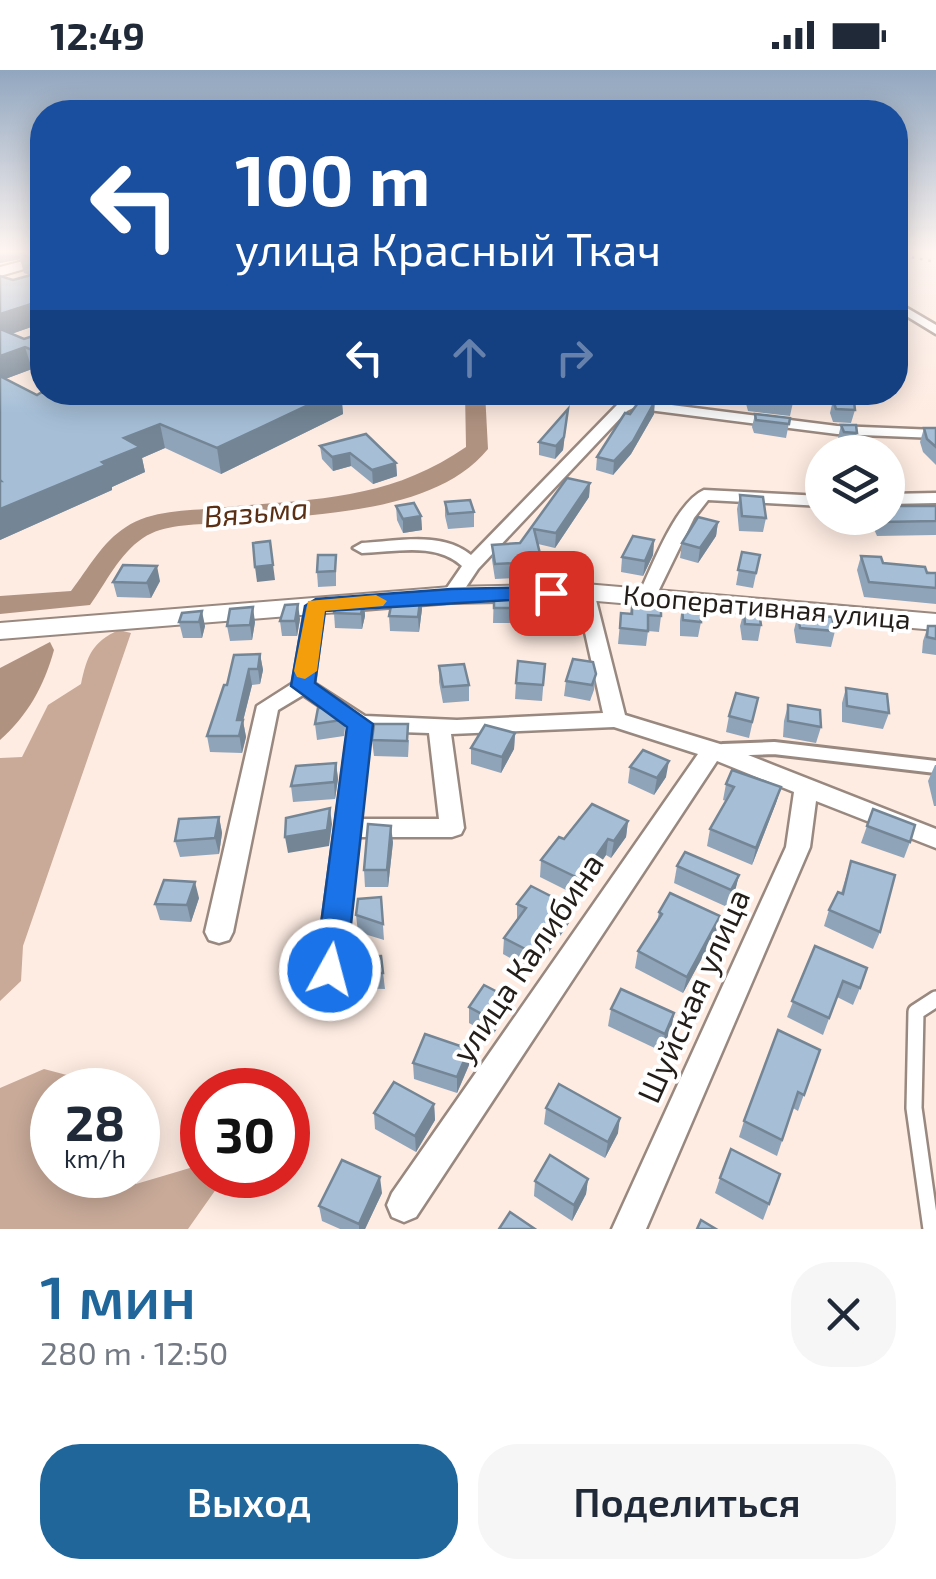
<!DOCTYPE html>
<html lang="ru">
<meta charset="utf-8">
<style>
:root{--surface:#fff;--page:#f6f6f7;--text:#1f2937;--muted:#747a83;--accent:#21669b}
body{margin:0;font-family:"Exo 2",sans-serif;background:var(--page);color:var(--text);height:100vh;display:flex;flex-direction:column;font-size:38px;white-space:nowrap}
*{box-sizing:border-box;margin:0}
p{font-size:32px;color:var(--muted)}
.icon{flex:none;width:55px;height:55px;fill:none;stroke:currentColor;stroke-width:2;stroke-linecap:round;stroke-linejoin:round}
.map{position:relative;height:1159px;overflow:hidden}
.side{display:flex;flex-direction:column;background:var(--surface);flex:1}
.side>*{flex:none}
.guide{position:absolute;left:30px;top:30px;width:878px;height:305px;border-radius:40px;box-shadow:0 5px 25px #0003;background:#1a4fa0;color:#fff;overflow:hidden}
.controls{position:absolute;left:805px;top:365px;display:grid;gap:20px}
.controls a{display:grid;place-items:center;width:100px;height:100px;border-radius:50%;background:var(--surface);box-shadow:0 5px 25px #0003;font-size:50px}
.speed{position:absolute;left:30px;top:998px;display:flex;gap:20px;font-size:50px;font-weight:700;text-align:center}
.speed>*{display:grid;place-content:center;width:130px;height:130px;border-radius:50%;background:var(--surface);box-shadow:0 5px 25px #0003;line-height:1}
.speed small{font-size:25px;font-weight:400}
.speed .limit{border:15px solid #d22;background:#fff;color:#111}
.pin{position:absolute;display:grid;place-items:center;width:85px;height:85px;color:#fff;margin:-42px;border-radius:20px;box-shadow:0 5px 15px #0006}
.me{position:absolute;width:110px;margin:-55px;rotate:7deg;stroke-linejoin:round;filter:drop-shadow(0 0 8px #0008)}
.turn{display:flex;align-items:center;gap:35px;height:210px;padding:0 40px;font-size:45px}
.turn .icon{width:130px;height:130px;stroke-width:2.5}
.turn b{display:block;font-size:70px;line-height:85px}
.lanes{display:flex;align-items:center;height:95px;padding:0 40px;background:#0003;justify-content:center;gap:50px;direction:ltr}
.lanes .off{opacity:.35}
.round{display:grid;place-items:center;flex:none;width:105px;height:105px;border-radius:40px;background:var(--page)}
.summary{display:flex;align-items:center;justify-content:space-between;height:170px;padding:0 40px}
h1{font-size:60px;font-weight:600;line-height:75px;color:var(--accent)}
.cta{display:flex;gap:20px;margin-top:auto;padding:20px 40px}
.cta a{flex:1;height:115px;border-radius:40px;background:var(--accent);color:#fff;font-size:40px;font-weight:600;line-height:115px;text-align:center}
.cta a+a{background:var(--page);color:var(--text)}
.status{display:flex;justify-content:space-between;align-items:center;height:70px;padding:0 50px;background:var(--surface);direction:ltr}
.status svg{height:28px;fill:currentColor}
.map>svg:first-child{display:block}
</style>
<div class="status"><b>12:49</b><svg viewBox="0 0 49 12"><path d="M0 12V9h3v3zM5 12V6h3v6zM10 12V3h3v9zM15 12V0h3v12zM26 1h20v11H26zM47 4h2v5h-2z"/></svg></div>
<div class="map">
<svg width="936" height="1159" viewBox="0 0 936 1159">
<rect width="100%" height="100%" fill="#feece2"/>
<!-- forest -->
<g fill="#c9aa99">
<path d="M119 560 131 563 23 876 21 911 0 931V688L22 687 48 635 81 614C87 586 92 572 119 560Z"/>
<polygon points="44,999 101,1014 105,1020 52,1020 52,1105 134,1105 136,1114 200,1095 202,1105 226,1105 188,1159 0,1159 0,1018"/>
</g>
<!-- water -->
<path fill="#b09281" d="M50 572 54 580C44 616 28 645 0 670V598Z"/>
<g fill="none" stroke-linecap="round" stroke-linejoin="round">
<!-- river -->
<path fill="#b09281" fill-rule="evenodd" d="M465 322H485L488 379C432 448 298 444 218 453 193 455 164 454 143 468 119 484 106 513 90 535L0 544V526L71 521C88 499 102 472 126 457 151 440 187 441 216 438 308 429 387 432 466 377Z"/>
<defs>
<polyline id="lane-far1" points="723,680 774,678 936,697"/>
<polyline id="lane" points="931,1159 914,1038 916,942 936,929"/>
<g id="street">
<polygon points="895,231 936,255 936,264 895,239"/>
<path d="M632 330 837 356 936 360V368L837 364 633 338 627 341 478 499 458 529H444L442 525 462 496C435 472 397 482 362 483L353 478 362 473C398 471 442 461 471 485L617 335Z"/>
<path d="M704 420 822 426V436L708 430 694 448 656 526 654 530H640L638 526C652 497 675 433 704 420Z"/>
<polygon points="936,423 936,433 888,434 888,424"/>
<path d="M585 516 594 522 625 645 720 674 936 759V778L816 731 810 777 646 1159H612L786 777 794 722 717 691 416 1147 404 1152 392 1147 387 1135 392 1123 698 684 614 657 451 664 464 758 461 764 452 767H358L344 900 340 908 330 912 320 908 316 900 349 656 303 625 278 640 233 862 229 870 219 873 209 870 205 862 257 636 293 613 306 536 315 530 324 536 314 613 365 646 457 650 603 643 576 522ZM370 661 429 663 439 749H360Z"/>
</g>
<g id="secondary">
<polygon points="42,186 42,194 0,206 0,197"/>
<polygon points="585,514 936,544 936,560 585,530 451,533 0,569 0,553 451,517"/>
</g>
</defs>
<!-- lane-far1 casing -->
<use href="#lane-far1" stroke="#99887f" stroke-width="18"/>
<!-- lane casing -->
<use href="#lane" stroke="#99887f" stroke-width="20"/>
<!-- street casing -->
<use href="#street" stroke="#99887f" stroke-width="5"/>
<!-- secondary casing -->
<use href="#secondary" stroke="#99887f" stroke-width="4"/>
<!-- lane-far1 -->
<use href="#lane-far1" stroke="#fff" stroke-width="12"/>
<!-- lane -->
<use href="#lane" stroke="#fff" stroke-width="15"/>
<!-- street -->
<use href="#street" fill="#fff" fill-rule="evenodd"/>
<!-- secondary -->
<use href="#secondary" fill="#fff" fill-rule="evenodd"/>
<!-- rail -->
<polyline stroke="#978b83" stroke-width="2.5" stroke-dasharray="2.5 6" stroke-linecap="butt" points="895,184 936,192"/>
</g>
<!-- wall -->
<g fill="#8fa4b9">
<polygon points="0,181 42,181 42,257 37,255 11,264 24,269 42,263 42,304 32,299 5,309 37,325 42,322 341,322 343,344 221,404 165,378 142,388 145,402 112,417 112,420 0,470 0,206 13,210 30,205 24,203 20,189 0,193"/>
<polygon points="648,322 667,322 663,330 648,328"/>
<polygon points="746,322 795,323 790,346 748,341 745,330"/>
<polygon points="833,330 855,340 851,353 833,352 830,343"/>
<polygon points="568,339 563,380 555,389 539,385 539,372"/>
<polygon points="630,344 654,344 631,384 613,405 596,400 597,387"/>
<polygon points="755,344 790,348 786,368 754,363 752,357"/>
<polygon points="841,355 857,363 853,377 841,375 838,368"/>
<polygon points="924,358 936,358 936,395 923,382 920,372"/>
<polygon points="320,376 396,393 397,406 373,414 351,396 333,401 322,389"/>
<polygon points="567,408 590,413 589,427 555,478 538,474 542,492 542,507 495,509 492,490 492,475 520,473"/>
<polygon points="740,425 766,448 763,462 739,461 737,439"/>
<polygon points="445,432 474,442 474,457 448,459 445,446"/>
<polygon points="396,436 421,446 422,460 403,463 397,450"/>
<polygon points="936,436 936,465 877,466 870,450 871,448 888,448"/>
<polygon points="718,452 716,466 698,493 680,488 682,473"/>
<polygon points="654,470 653,485 643,506 621,502 622,487"/>
<polygon points="742,482 760,485 753,518 736,515"/>
<polygon points="336,485 336,516 318,517 317,502"/>
<polygon points="861,486 883,493 936,503 936,534 864,527 857,500"/>
<polygon points="160,511 151,528 117,527 113,512"/>
<polygon points="518,520 518,553 493,553 494,521"/>
<polygon points="364,530 365,546 362,559 335,558 334,543"/>
<polygon points="632,531 661,546 659,562 648,561 646,576 618,574 621,543 630,544"/>
<polygon points="682,536 701,552 698,567 680,566 680,551"/>
<polygon points="422,539 419,562 390,561 389,546"/>
<polygon points="744,541 761,555 758,571 742,570 740,556"/>
<polygon points="182,543 205,556 202,568 183,568 179,552"/>
<polygon points="798,544 835,561 831,577 796,573 794,560"/>
<polygon points="300,549 297,566 282,566 280,551"/>
<polygon points="255,552 252,570 230,571 227,556"/>
<polygon points="928,556 936,556 936,585 922,583 923,571"/>
<polygon points="260,584 263,600 260,614 252,615 243,651 246,667 242,683 210,682 207,666 227,615"/>
<polygon points="545,594 542,631 515,629 516,613"/>
<polygon points="439,596 469,615 469,631 443,633 439,612"/>
<polygon points="596,604 594,620 590,631 564,626 566,611"/>
<polygon points="846,618 889,643 883,659 842,652 842,633"/>
<polygon points="758,628 749,668 726,662 729,646"/>
<polygon points="788,635 821,657 816,673 783,667 784,651"/>
<polygon points="343,642 345,658 344,666 317,670 315,654"/>
<polygon points="515,663 514,679 501,703 471,694 471,678"/>
<polygon points="372,670 409,670 408,687 374,686"/>
<polygon points="336,693 338,709 335,729 293,732 291,716"/>
<polygon points="935,695 936,695 936,736 934,736 928,711"/>
<polygon points="630,697 666,707 654,725 628,713"/>
<polygon points="726,714 781,717 776,733 752,795 707,776 710,759 726,731 723,730"/>
<polygon points="873,739 910,772 904,788 861,773"/>
<polygon points="219,747 222,763 219,784 180,787 175,771"/>
<polygon points="628,751 626,767 611,788 606,785 578,826 540,807 541,790 564,769"/>
<polygon points="393,772 388,817 365,817 364,800"/>
<polygon points="851,791 880,862 873,879 824,856 829,840 841,823"/>
<polygon points="677,796 739,805 735,821 727,837 674,813"/>
<polygon points="381,827 384,870 358,862 356,845"/>
<polygon points="199,828 191,852 160,850 155,834"/>
<polygon points="517,834 569,853 535,902 503,884 504,868 517,851"/>
<polygon points="659,842 720,846 716,862 683,923 635,898 638,881 657,852"/>
<polygon points="815,876 860,918 853,935 837,927 823,965 787,947"/>
<polygon points="381,886 385,919 350,918 348,902"/>
<polygon points="469,937 507,944 492,966 469,953"/>
<polygon points="611,939 674,943 671,959 661,981 608,956"/>
<polygon points="469,979 469,995 457,1023 414,1009 413,993"/>
<polygon points="820,980 798,1041 793,1038 777,1086 739,1067 744,1051"/>
<polygon points="434,1034 435,1050 416,1082 375,1059 374,1043"/>
<polygon points="546,1038 618,1063 605,1088 544,1054"/>
<polygon points="720,1108 769,1134 763,1150 715,1123"/>
<polygon points="588,1109 586,1124 572,1151 534,1126 535,1111"/>
<polygon points="382,1123 365,1159 340,1159 322,1151 319,1136"/>
</g>
<!-- shaded-wall -->
<g fill="#748696">
<polygon points="0,181 42,181 19,184 20,189 0,193"/>
<polygon points="31,234 37,255 0,268 0,244"/>
<polygon points="25,277 32,299 0,311 0,286"/>
<polygon points="336,322 341,322 343,344 221,404 217,378"/>
<polygon points="655,331 654,344 631,384 613,405 614,391"/>
<polygon points="568,339 563,380 555,389 556,376"/>
<polygon points="160,354 165,378 142,388 145,402 112,417 112,420 0,470 0,439 102,392 124,368"/>
<polygon points="350,383 351,396 333,401 332,387"/>
<polygon points="396,393 397,406 373,414 372,400"/>
<polygon points="590,413 589,427 555,478 556,463"/>
<polygon points="421,446 422,460 403,463 403,449"/>
<polygon points="718,452 716,466 698,493 700,478"/>
<polygon points="654,470 653,485 643,506 645,491"/>
<polygon points="270,471 275,510 257,512 255,497"/>
<polygon points="157,496 160,511 151,528 147,513"/>
<polygon points="421,524 422,539 419,562 418,547"/>
<polygon points="364,530 365,546 362,559 361,544"/>
<polygon points="298,534 300,549 297,566 295,551"/>
<polygon points="253,537 255,552 252,570 250,555"/>
<polygon points="202,541 205,556 202,568 199,552"/>
<polygon points="260,584 263,600 260,614 258,599"/>
<polygon points="249,599 252,615 243,651 246,667 242,683 237,650"/>
<polygon points="515,663 514,679 501,703 502,687"/>
<polygon points="669,691 666,707 654,725 657,708"/>
<polygon points="336,693 338,709 335,729 334,712"/>
<polygon points="781,717 776,733 752,795 756,778"/>
<polygon points="330,738 332,754 329,776 288,783 285,767"/>
<polygon points="219,747 222,763 219,784 215,768"/>
<polygon points="628,751 626,767 611,788 614,771"/>
<polygon points="391,756 393,772 388,817 387,800"/>
<polygon points="608,769 606,785 578,826 580,809"/>
<polygon points="739,805 735,821 727,837 731,820"/>
<polygon points="195,812 199,828 191,852 187,835"/>
<polygon points="570,836 569,853 535,902 537,885"/>
<polygon points="720,846 716,862 683,923 687,907"/>
<polygon points="507,927 507,944 492,966 493,950"/>
<polygon points="674,943 671,959 661,981 665,964"/>
<polygon points="469,979 469,995 457,1023 457,1007"/>
<polygon points="434,1034 435,1050 416,1082 415,1066"/>
<polygon points="620,1048 618,1063 605,1088 608,1072"/>
<polygon points="380,1107 382,1123 365,1159 359,1159 359,1154"/>
<polygon points="588,1109 586,1124 572,1151 574,1135"/>
</g>
<!-- building -->
<g fill="#a6bfd7" stroke="#748696" stroke-width="2.5">
<polygon points="28,181 42,181 42,191 19,184"/>
<polygon points="42,202 42,238 31,234 0,244 0,206 13,210"/>
<polygon points="0,259 24,269 42,263 42,284 25,277 0,286"/>
<polygon points="0,306 37,325 42,322 336,322 217,378 160,354 124,368 140,377 102,392 106,395 0,439 0,411 1,411 0,410"/>
<polygon points="748,322 793,322 795,323 793,333 750,328"/>
<polygon points="640,330 655,331 633,371 614,391 597,387 625,343 630,344"/>
<polygon points="833,330 854,331 855,340 836,339"/>
<polygon points="568,339 564,367 556,376 539,372"/>
<polygon points="755,344 790,348 789,354 756,350"/>
<polygon points="841,355 856,355 857,363 844,362"/>
<polygon points="924,358 936,358 936,377 927,369"/>
<polygon points="366,364 396,393 372,400 350,383 332,387 320,376"/>
<polygon points="567,408 590,413 556,463 534,459 542,492 495,494 492,475 520,473"/>
<polygon points="740,425 763,427 766,448 742,446"/>
<polygon points="470,430 474,442 448,444 445,432"/>
<polygon points="414,433 421,446 403,449 396,436"/>
<polygon points="888,436 936,436 936,451 881,452 879,448 888,448"/>
<polygon points="698,447 718,452 700,478 682,473"/>
<polygon points="633,466 654,470 645,491 622,487"/>
<polygon points="270,471 273,495 255,497 253,473"/>
<polygon points="742,482 760,485 756,503 738,500"/>
<polygon points="318,485 336,485 335,501 317,502"/>
<polygon points="861,486 881,487 883,493 925,497 927,503 936,503 936,518 869,512"/>
<polygon points="123,495 157,496 147,513 113,512"/>
<polygon points="518,520 519,538 494,538 494,521"/>
<polygon points="421,524 418,547 389,546 393,526"/>
<polygon points="337,530 364,530 361,544 334,543"/>
<polygon points="632,531 661,533 661,546 648,545 648,561 620,558 621,543 632,544"/>
<polygon points="298,534 295,551 280,551 285,535"/>
<polygon points="682,536 700,537 701,552 683,550"/>
<polygon points="253,537 250,555 227,556 230,539"/>
<polygon points="202,541 199,552 179,552 182,543"/>
<polygon points="744,541 759,542 761,555 745,554"/>
<polygon points="798,544 832,547 835,561 800,558"/>
<polygon points="928,556 936,556 936,569 927,567"/>
<polygon points="260,584 258,599 249,599 237,650 243,650 239,666 207,666 224,615 227,615 234,585"/>
<polygon points="573,589 593,592 596,604 592,615 566,611"/>
<polygon points="518,591 545,594 543,615 516,613"/>
<polygon points="464,594 469,615 443,617 439,596"/>
<polygon points="846,618 887,624 889,643 847,636"/>
<polygon points="736,623 758,628 752,652 729,646"/>
<polygon points="788,635 820,640 821,657 788,651"/>
<polygon points="336,637 343,642 342,650 315,654 318,638"/>
<polygon points="374,654 408,654 407,671 372,670"/>
<polygon points="485,655 515,663 502,687 471,678"/>
<polygon points="643,680 669,691 657,708 630,697"/>
<polygon points="336,693 334,712 291,716 296,696"/>
<polygon points="732,700 781,717 756,778 710,759 734,717 726,714"/>
<polygon points="592,734 628,751 614,771 608,769 580,809 541,790 559,767 564,769"/>
<polygon points="330,738 327,760 285,767 286,748"/>
<polygon points="873,739 915,755 910,772 867,756"/>
<polygon points="219,747 215,768 175,771 179,749"/>
<polygon points="368,754 391,756 387,800 364,800"/>
<polygon points="685,782 739,805 731,820 677,796"/>
<polygon points="851,791 895,805 880,862 829,840 838,822 843,824"/>
<polygon points="164,810 195,812 187,835 155,834"/>
<polygon points="531,816 570,836 537,885 504,868 526,838 517,834"/>
<polygon points="670,823 720,846 687,907 638,881 662,844 659,842"/>
<polygon points="381,827 383,854 356,845 358,829"/>
<polygon points="815,876 867,898 860,918 843,911 829,948 792,931"/>
<polygon points="381,886 383,903 348,902 348,887"/>
<polygon points="484,915 507,927 493,950 469,937"/>
<polygon points="621,919 674,943 665,964 611,939"/>
<polygon points="778,960 820,980 804,1025 798,1022 782,1070 744,1051"/>
<polygon points="425,964 469,979 457,1007 413,993"/>
<polygon points="394,1012 434,1034 415,1066 374,1043"/>
<polygon points="559,1014 620,1048 608,1072 546,1038"/>
<polygon points="731,1079 780,1104 769,1134 720,1108"/>
<polygon points="550,1085 588,1109 574,1135 535,1111"/>
<polygon points="342,1090 380,1107 359,1154 319,1136"/>
<polygon points="510,1142 535,1159 499,1159"/>
<polygon points="701,1150 716,1159 697,1159"/>
</g>
<!-- sky -->
<linearGradient id="sky" x2="0" y2="1"><stop stop-color="#91a6bf"/><stop offset="0.53" stop-color="#fff6f2"/><stop offset="1" stop-color="#fff6f2" stop-opacity="0"/></linearGradient>
<rect width="936" height="343" fill="url(#sky)"/>
<!-- route -->
<polygon fill="#1a73e8" stroke="#114b97" stroke-width="2.5" points="551,517 559,519 562,523 559,527 325,541 315,613 373,654 346,900 342,910 330,914 319,910 315,900 347,657 291,616 305,536 316,529 451,519"/>
<!-- slow -->
<polygon fill="#f59e0b" points="376,525 387,531 383,536 325,541 317,601 305,609 297,607 294,601 308,531"/>
<g text-anchor="middle" stroke-width="8" stroke-linejoin="round" paint-order="stroke">
<!-- street labels -->
<g font-size="28" fill="#241e1a" stroke="#fff">
<text transform="translate(767 537) rotate(5)" y="10">Кооперативная улица</text>
</g>
<!-- water labels -->
<g font-size="30" font-style="italic" fill="#5a2f14" stroke="#fff">
<text transform="translate(256 443) rotate(-5)" y="10">Вязьма</text>
</g>
<!-- near-street labels -->
<g font-size="32" fill="#241e1a" stroke="#fff">
<text transform="translate(528 888) rotate(-56)" y="11">улица Калибина</text>
<text transform="translate(694 926) rotate(-66)" y="11">Шуйская улица</text>
</g>
</g>
</svg>
<div class="controls">
<a><svg class="icon" aria-label="layers" viewBox="0 0 24 24"><path d="M12 4l9 5-9 5-9-5zM3 14l9 5 9-5"/></svg></a>
</div>
<div class="speed"><div>28<small>km/h</small></div><div class="limit">30</div></div>
<div class="pin" style="left:551px;top:523px;background:#d93025"><svg class="icon" aria-label="arrive" viewBox="0 0 24 24"><path d="M6 21V4h12l-3 4 3 4H6"/></svg></div>
<svg class="me" style="left:330px;top:900px" viewBox="-20 -20 40 40"><circle r="17" fill="#1a73e8" stroke="#fff" stroke-width="3"/><path d="M0-11L8 9 0 5-8 9z" fill="#fff"/></svg>
<div class="guide">
<div class="turn"><svg class="icon" aria-label="left" viewBox="0 0 24 24"><path d="M17 20v-9H6M10 6l-5 5 5 5"/></svg><div><b>100 m</b>улица Красный Ткач</div></div>
<div class="lanes"><svg class="icon" aria-label="left" viewBox="0 0 24 24"><path d="M17 20v-9H6M10 6l-5 5 5 5"/></svg><svg class="icon off" aria-label="ahead" viewBox="0 0 24 24"><path d="M12 20V5M6 11l6-6 6 6"/></svg><svg class="icon off" aria-label="right" viewBox="0 0 24 24"><path d="M7 20v-9h11M14 6l5 5-5 5"/></svg></div>
</div>
</div>
<section class="side">
<div class="summary"><div><h1>1 мин</h1><p>280 m · 12:50</p></div><a class="round"><svg class="icon" aria-label="close" viewBox="0 0 24 24"><path d="M6 6l12 12M18 6L6 18"/></svg></a></div>
<div class="cta"><a>Выход</a><a>Поделиться</a></div>
</section>
